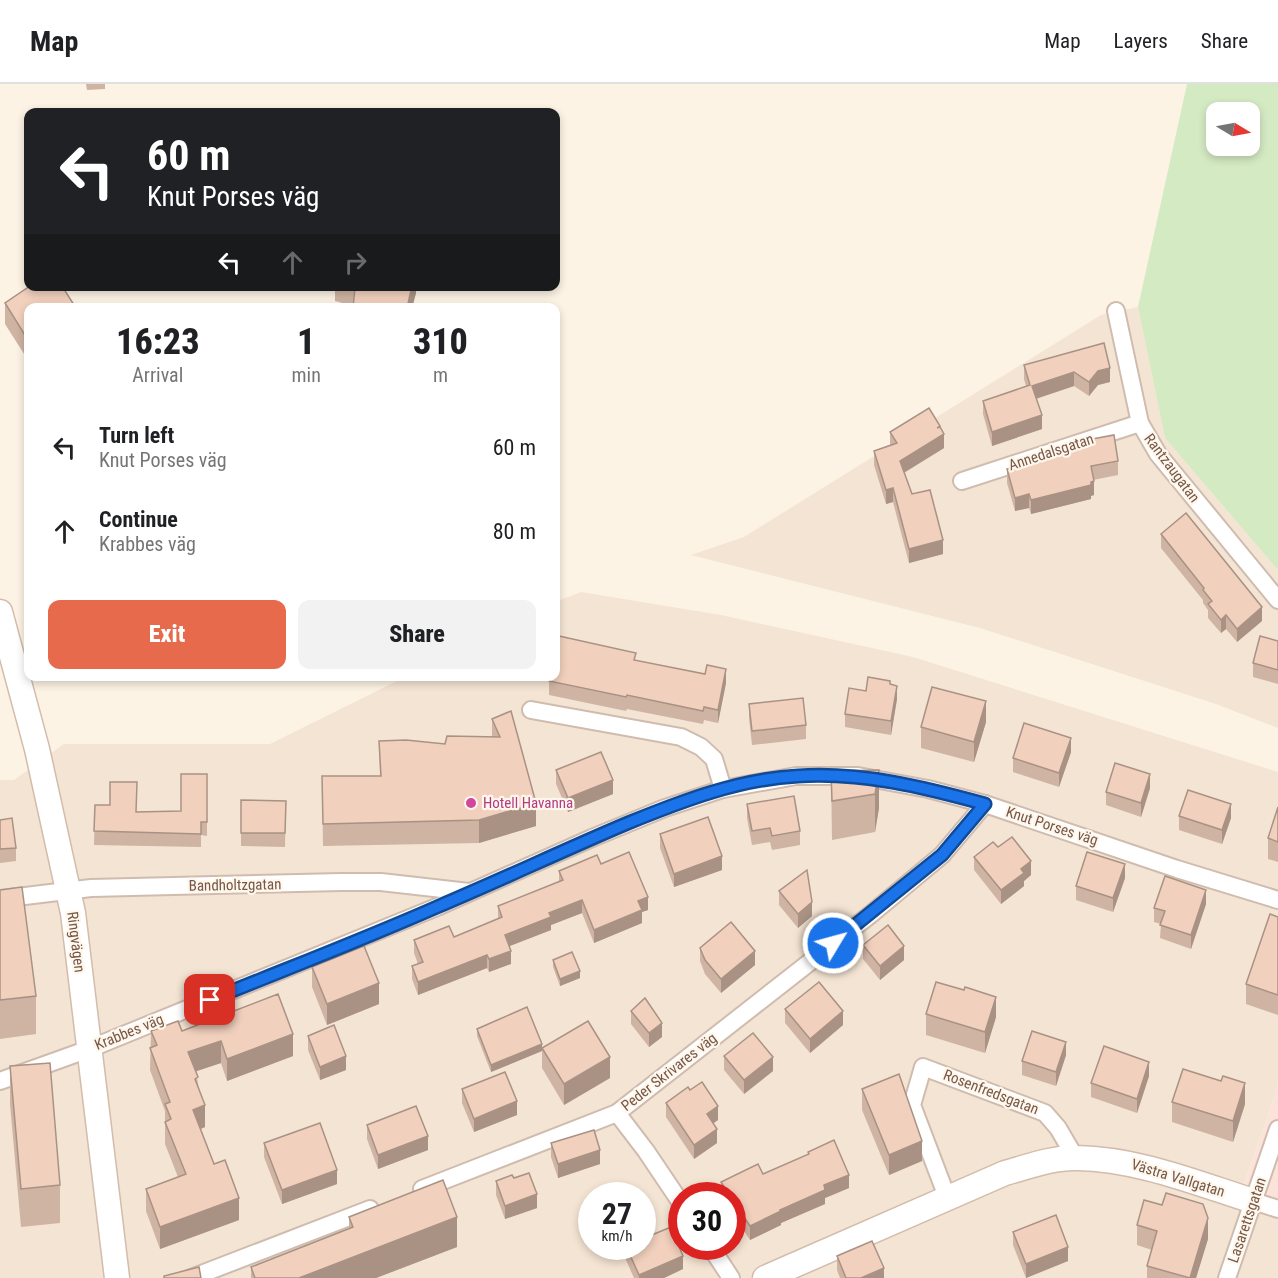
<!DOCTYPE html>
<meta charset="utf-8">
<style>
:root{--surface:#fff;--page:#f2f2f2;--text:#202124;--muted:#757577;--line:#e0e0e0;--accent:#e66a4b}
body{margin:0;font-family:"Roboto Condensed",sans-serif;background:var(--page);color:var(--text);height:100vh;display:flex;flex-direction:column;font-size:22px;white-space:nowrap}
*{box-sizing:border-box;margin:0}
p{font-size:20px;color:var(--muted)}
.icon{flex:none;width:33px;height:33px;fill:none;stroke:currentColor;stroke-width:2;stroke-linecap:round;stroke-linejoin:round}
.map{position:relative;flex:1;overflow:hidden}
.panel{position:absolute;left:24px;top:219px;width:536px;height:378px;display:flex;flex-direction:column;background:var(--surface);border-radius:12px;box-shadow:0 3px 9px #0003}
.panel>*{flex:none}
.guide{position:absolute;left:24px;top:24px;width:536px;height:183px;border-radius:12px;box-shadow:0 3px 9px #0003;background:#202124;color:#fff;overflow:hidden}
.needle{width:39px;rotate:100deg}
.fabs{position:absolute;left:1206px;top:18px;display:grid;gap:12px}
.fabs a{display:grid;place-items:center;width:54px;height:54px;border-radius:12px;background:var(--surface);box-shadow:0 3px 9px #0003;font-size:30px}
.speed{position:absolute;left:578px;top:1098px;display:flex;gap:12px;font-size:30px;font-weight:700;text-align:center}
.speed>*{display:grid;place-content:center;width:78px;height:78px;border-radius:50%;background:var(--surface);box-shadow:0 3px 9px #0003;line-height:1}
.speed small{font-size:15px;font-weight:400}
.speed .limit{border:9px solid #d22;background:#fff;color:#111}
.pin{position:absolute;display:grid;place-items:center;width:51px;height:51px;color:#fff;margin:-26px;border-radius:12px;box-shadow:0 3px 9px #0006}
.me{position:absolute;width:66px;margin:-33px;rotate:53deg;stroke-linejoin:round;filter:drop-shadow(0 0 4px #0008)}
.turn{display:flex;align-items:center;gap:21px;height:126px;padding:0 24px;font-size:27px}
.turn .icon{width:78px;height:78px;stroke-width:2.5}
.turn b{display:block;font-size:42px;line-height:51px}
.lanes{display:flex;align-items:center;height:57px;padding:0 24px;background:#0003;justify-content:center;gap:30px;direction:ltr}
.lanes .off{opacity:.35}
.eta{display:flex;justify-content:space-evenly;align-items:center;height:102px;text-align:center}
.eta b{font-size:36px;font-weight:800;line-height:42px}
.cta{display:flex;gap:12px;margin-top:auto;padding:12px 24px}
.cta a{flex:1;height:69px;border-radius:12px;background:var(--accent);color:#fff;font-size:24px;font-weight:800;line-height:69px;text-align:center}
.cta a+a{background:var(--page);color:var(--text)}
ul{padding:0;list-style:none}
li{display:flex;align-items:center;gap:18px;height:84px;padding:0 24px}
li div{flex:1}
li b{display:block;font-size:22px}
li em{font-style:normal}
header{display:flex;align-items:center;gap:36px;box-sizing:border-box;height:84px;padding:0 30px;background:var(--surface);border-bottom:2px solid var(--line)}
header strong{font-size:28px}
nav{display:flex;gap:33px;margin-inline-start:auto;font-size:21px}
.map>svg:first-child{display:block}
</style>
<header>
<strong>Map</strong>
<nav><a>Map</a><a>Layers</a><a>Share</a></nav>
</header>
<div class="map">
<svg width="1278" height="1194" viewBox="0 0 1278 1194">
<rect width="100%" height="100%" fill="#fcf3e5"/>
<!-- residential -->
<g fill="#f4e4d3" fill-rule="evenodd">
<polygon points="1138,223 1165,354 1278,486 1278,644 1216,620 980,544 691,471 744,453 1101,231"/>
<path d="M581 508 721 531 913 573 1278 688V1002L1238 1118 1278 1131V1194H0V696H14L64 660H270L405 593 555 592V518ZM591 1112H642V1162H591ZM681 1112H732V1162H681Z"/>
</g>
<!-- commercial -->
<polygon fill="#fce3d9" points="1278,1002 1278,1131 1238,1119"/>
<!-- green -->
<path fill="#d4eac3" fill-rule="evenodd" d="M1187 0H1278V486L1165 354 1138 223ZM1216 28H1250V62H1216Z"/>
<g fill="none" stroke-linecap="round" stroke-linejoin="round">
<defs>
<g id="street">
<polyline points="1116,227 1140,339 1158,370 1278,516"/>
<polyline points="962,397 1140,339"/>
<polyline points="531,626 681,653 701,663 714,675 723,705"/>
<polyline points="0,815 91,804 341,798 381,798 469,808"/>
<polyline points="0,997 89,965 437,823 592,754 665,724 723,705 796,692 858,692 928,705 985,720 1177,785 1278,816"/>
<polyline points="617,1029 646,1067 681,1119"/>
<polyline points="422,1105 617,1029 870,831 942,771 985,720"/>
<polyline points="947,1113 912,1021 923,983 1045,1029 1058,1044 1075,1073"/>
<polyline points="1253,1117 1278,1125"/>
<polyline points="710,1162 731,1194"/>
<polyline points="191,1194 370,1125"/>
<polyline points="1227,1194 1278,1045"/>
</g>
<g id="secondary">
<polyline points="0,528 37,665 73,829 117,1194"/>
<path d="M765 1194 1005 1089C1027 1083 1054 1073 1077 1074 1138 1075 1196 1099 1253 1117"/>
</g>
</defs>
<!-- street casing -->
<use href="#street" stroke="#d0bcae" stroke-width="20"/>
<!-- secondary casing -->
<use href="#secondary" stroke="#d3bcab" stroke-width="27"/>
<!-- street -->
<use href="#street" stroke="#fff" stroke-width="16"/>
<!-- secondary -->
<use href="#secondary" stroke="#fff" stroke-width="24"/>
</g>
<!-- wall -->
<g fill="#cfb3a3">
<polygon points="86,0 105,0 105,5 87,6"/>
<polygon points="335,202 416,202 416,209 412,224 353,224 353,222 335,217"/>
<polygon points="5,219 28,224 28,292 26,288 26,273 5,240"/>
<polygon points="1104,259 1110,298 1098,301 1089,312 1074,302 1036,315 1042,345 992,362 983,330 983,317 1026,302 1024,295 1024,281"/>
<polygon points="890,348 944,364 904,389 912,410 943,470 909,479 893,418 886,420 874,381 874,367 890,361"/>
<polygon points="1076,358 1118,377 1118,391 1093,396 1094,411 1091,412 1091,415 1031,430 1029,424 1015,427 1007,399 1007,385 1076,366"/>
<polygon points="1161,450 1262,537 1237,558 1226,545 1221,549 1208,534 1208,526 1203,519 1203,516 1161,464"/>
<polygon points="1278,557 1278,600 1253,593 1253,579"/>
<polygon points="636,576 726,599 718,639 704,636 703,640 627,625 626,627 549,611 549,597"/>
<polygon points="890,600 897,615 891,651 845,643 845,630 866,607"/>
<polygon points="749,620 806,641 806,655 752,661 749,634"/>
<polygon points="511,627 536,742 479,759 323,762 322,692 380,692 379,657 445,660 492,653 492,635"/>
<polygon points="986,638 974,678 921,664 921,643"/>
<polygon points="1071,668 1059,703 1013,688 1013,674"/>
<polygon points="556,686 613,710 568,728 556,700"/>
<polygon points="879,686 879,724 875,748 832,756 831,687"/>
<polygon points="207,690 207,752 201,751 201,763 94,761 95,721 137,728 181,727"/>
<polygon points="1150,704 1141,733 1106,721 1106,708"/>
<polygon points="241,716 286,717 285,763 241,762"/>
<polygon points="747,720 800,747 800,761 772,766 770,758 752,761 747,734"/>
<polygon points="1278,723 1278,778 1268,775 1268,754"/>
<polygon points="1179,732 1231,734 1222,760 1179,746"/>
<polygon points="0,736 16,764 16,777 0,779"/>
<polygon points="660,750 722,786 674,803 660,764"/>
<polygon points="998,763 1031,791 1024,797 1024,802 1001,820 974,786 974,773"/>
<polygon points="601,780 648,826 642,828 642,839 594,859 582,829 551,841 551,846 509,862 511,880 489,888 487,884 418,911 412,895 412,882 418,880 414,869 414,856 454,853 498,835 498,822 559,798 559,787"/>
<polygon points="1125,794 1113,828 1076,816 1076,802"/>
<polygon points="0,806 36,912 36,950 0,955"/>
<polygon points="779,807 812,832 798,844 779,821"/>
<polygon points="1206,820 1191,865 1160,854 1161,840 1154,838 1154,824"/>
<polygon points="1278,833 1278,931 1246,920 1246,900"/>
<polygon points="863,861 904,876 880,896 863,875"/>
<polygon points="700,864 755,881 721,909 705,890 700,877"/>
<polygon points="553,876 580,894 560,902 553,883"/>
<polygon points="312,883 379,920 327,941 312,903"/>
<polygon points="785,925 843,941 810,969 785,939"/>
<polygon points="631,927 662,953 649,963 631,940"/>
<polygon points="926,930 996,933 985,969 926,951"/>
<polygon points="477,945 542,967 491,988 477,952"/>
<polygon points="151,947 182,947 293,972 227,997 221,979 196,987 205,1043 201,1045 214,1080 239,1136 160,1165 146,1127 146,1105 178,1093 165,1060 165,1027 150,986"/>
<polygon points="308,952 346,986 320,996 308,966"/>
<polygon points="542,964 610,994 564,1021 542,984"/>
<polygon points="1066,971 1056,1002 1022,991 1022,977"/>
<polygon points="724,972 773,987 744,1010 724,986"/>
<polygon points="10,982 60,1101 60,1139 21,1143 10,1020"/>
<polygon points="1149,992 1137,1029 1091,1013 1091,999"/>
<polygon points="462,1005 517,1031 474,1048 462,1019"/>
<polygon points="862,1005 922,1077 889,1091 862,1026"/>
<polygon points="1172,1018 1245,1020 1233,1058 1172,1038"/>
<polygon points="666,1019 718,1036 713,1039 717,1059 694,1075 666,1033"/>
<polygon points="367,1041 428,1066 378,1085 367,1055"/>
<polygon points="264,1059 337,1100 282,1120 264,1073"/>
<polygon points="551,1059 600,1080 558,1094 551,1073"/>
<polygon points="808,1068 849,1104 825,1114 825,1120 781,1139 781,1141 750,1156 732,1129 732,1112 721,1111 721,1098 763,1090 808,1071"/>
<polygon points="514,1094 537,1124 505,1135 496,1111 496,1097"/>
<polygon points="349,1133 457,1163 376,1194 251,1194 251,1183 349,1145"/>
<polygon points="1137,1141 1208,1155 1196,1194 1147,1194 1147,1182 1152,1166 1137,1161"/>
<polygon points="1013,1148 1068,1177 1026,1194 1013,1161"/>
<polygon points="626,1162 683,1185 664,1194 634,1194 626,1176"/>
<polygon points="837,1172 884,1194 840,1194 837,1186"/>
</g>
<!-- shaded-wall -->
<g fill="#a99284">
<polygon points="412,202 416,202 416,209 412,224 407,224"/>
<polygon points="1110,284 1110,298 1098,301 1089,312 1089,298 1098,287"/>
<polygon points="1074,288 1074,302 1032,316 1032,302"/>
<polygon points="1042,331 1042,345 992,362 992,348"/>
<polygon points="944,350 944,364 900,391 900,377"/>
<polygon points="1094,397 1094,411 1091,412 1091,415 1031,430 1031,416"/>
<polygon points="893,404 893,418 886,420 886,406"/>
<polygon points="1029,410 1029,424 1015,427 1015,414"/>
<polygon points="943,456 943,470 909,479 909,465"/>
<polygon points="1262,523 1262,537 1237,558 1237,545"/>
<polygon points="1226,531 1226,545 1221,549 1221,536"/>
<polygon points="726,585 726,599 718,639 718,626"/>
<polygon points="897,602 897,615 891,651 891,637"/>
<polygon points="986,617 986,638 974,678 974,658"/>
<polygon points="1071,654 1071,668 1059,703 1059,689"/>
<polygon points="879,686 879,724 875,748 875,710"/>
<polygon points="1150,690 1150,704 1141,733 1141,719"/>
<polygon points="613,696 613,710 568,728 568,714"/>
<polygon points="536,719 536,742 479,759 479,736"/>
<polygon points="1231,720 1231,734 1222,760 1222,746"/>
<polygon points="722,772 722,786 674,803 674,790"/>
<polygon points="1031,777 1031,791 1024,797 1024,802 1001,820 1001,806 1021,785"/>
<polygon points="1125,780 1125,794 1113,828 1113,814"/>
<polygon points="1206,806 1206,820 1191,865 1191,851"/>
<polygon points="648,813 648,826 642,828 642,839 594,859 594,846 638,817"/>
<polygon points="582,816 582,829 551,841 551,846 505,864 505,851 549,829"/>
<polygon points="812,818 812,832 798,844 798,830"/>
<polygon points="904,862 904,876 880,896 880,882"/>
<polygon points="511,867 511,880 489,888 489,875"/>
<polygon points="755,867 755,881 721,909 721,895"/>
<polygon points="487,871 487,884 418,911 418,898"/>
<polygon points="580,887 580,894 560,902 560,895"/>
<polygon points="379,899 379,920 327,941 327,920"/>
<polygon points="996,913 996,933 985,969 985,948"/>
<polygon points="843,927 843,941 810,969 810,955"/>
<polygon points="662,939 662,953 649,963 649,949"/>
<polygon points="293,950 293,972 227,997 227,975"/>
<polygon points="221,957 221,979 188,990 188,968"/>
<polygon points="1066,958 1066,971 1056,1002 1056,988"/>
<polygon points="542,960 542,967 491,988 491,981"/>
<polygon points="346,972 346,986 320,996 320,983"/>
<polygon points="610,973 610,994 564,1021 564,1000"/>
<polygon points="773,973 773,987 744,1010 744,996"/>
<polygon points="1149,978 1149,992 1137,1029 1137,1015"/>
<polygon points="1245,999 1245,1020 1233,1058 1233,1037"/>
<polygon points="517,1017 517,1031 474,1048 474,1035"/>
<polygon points="205,1021 205,1043 193,1048 193,1026"/>
<polygon points="718,1022 718,1036 707,1044 707,1030"/>
<polygon points="717,1045 717,1059 694,1075 694,1061"/>
<polygon points="428,1052 428,1066 378,1085 378,1071"/>
<polygon points="922,1057 922,1077 889,1091 889,1071"/>
<polygon points="600,1066 600,1080 558,1094 558,1080"/>
<polygon points="337,1086 337,1100 282,1120 282,1106"/>
<polygon points="849,1091 849,1104 825,1114 825,1120 781,1139 781,1141 750,1156 750,1142 824,1101"/>
<polygon points="537,1110 537,1124 505,1135 505,1122"/>
<polygon points="239,1114 239,1136 160,1165 160,1143"/>
<polygon points="457,1133 457,1163 376,1194 299,1194"/>
<polygon points="1208,1134 1208,1155 1196,1194 1190,1194"/>
<polygon points="1068,1163 1068,1177 1026,1194 1026,1180"/>
<polygon points="683,1172 683,1185 664,1194 639,1194 639,1191"/>
<polygon points="884,1184 884,1194 861,1194"/>
</g>
<!-- building -->
<g fill="#f1d0bd" stroke="#a99284" stroke-width="1.5">
<polygon points="30,202 62,202 76,224 28,224 28,256 5,219"/>
<polygon points="350,202 412,202 407,224 399,224 388,221 388,224 353,224 355,204"/>
<polygon points="1104,259 1110,284 1098,287 1089,298 1074,288 1032,302 1042,331 992,348 983,317 1030,301 1024,281"/>
<polygon points="929,324 940,342 937,344 940,343 944,350 900,377 912,410 930,406 943,456 909,465 893,404 886,406 874,367 897,359 890,348"/>
<polygon points="1114,351 1118,377 1091,382 1094,397 1091,398 1091,401 1031,416 1029,410 1015,414 1007,385 1077,366 1076,358"/>
<polygon points="1186,429 1262,523 1237,545 1226,531 1221,536 1208,520 1212,517 1203,506 1204,504 1161,450"/>
<polygon points="559,552 636,569 634,576 705,590 707,581 726,585 718,626 704,623 703,627 627,611 626,613 549,597 550,592 555,592 555,571"/>
<polygon points="1260,552 1278,557 1278,586 1253,579"/>
<polygon points="868,593 890,597 890,600 897,602 891,637 845,630 849,604 866,607"/>
<polygon points="932,603 986,617 974,658 921,643"/>
<polygon points="803,614 806,641 752,647 749,620"/>
<polygon points="511,627 536,719 479,736 323,740 322,692 381,692 379,657 406,656 445,660 447,652 500,653 492,635"/>
<polygon points="1024,639 1071,654 1059,689 1013,674"/>
<polygon points="601,668 613,696 568,714 556,686"/>
<polygon points="1115,679 1150,690 1141,719 1106,708"/>
<polygon points="879,686 875,710 832,717 831,687"/>
<polygon points="181,690 207,690 207,738 201,738 201,750 94,747 95,721 110,721 110,698 137,698 136,728 181,727"/>
<polygon points="1188,706 1231,720 1222,746 1179,732"/>
<polygon points="794,712 800,747 772,752 770,744 752,747 747,720"/>
<polygon points="241,716 286,717 285,749 241,749"/>
<polygon points="1278,723 1278,758 1268,754"/>
<polygon points="708,733 722,772 674,790 660,750"/>
<polygon points="12,734 16,764 0,765 0,736"/>
<polygon points="1012,753 1031,777 1021,785 1024,789 1001,806 974,773 993,758 998,763"/>
<polygon points="629,768 648,813 638,817 642,826 594,846 582,816 549,829 551,833 505,851 511,867 489,875 487,871 418,898 412,882 423,878 414,856 449,842 454,853 502,833 498,822 563,796 559,787 597,771 601,780"/>
<polygon points="1087,768 1125,780 1113,814 1076,802"/>
<polygon points="807,786 812,818 798,830 779,807"/>
<polygon points="1165,792 1206,806 1191,851 1160,841 1165,827 1154,824"/>
<polygon points="22,803 36,912 0,916 0,806"/>
<polygon points="1270,830 1278,833 1278,911 1246,900"/>
<polygon points="731,838 755,867 721,895 705,876 700,864"/>
<polygon points="888,841 904,862 880,882 863,861"/>
<polygon points="364,862 379,899 327,920 312,883"/>
<polygon points="572,868 580,887 560,895 553,876"/>
<polygon points="819,898 843,927 810,955 785,925"/>
<polygon points="936,898 964,906 965,903 996,913 985,948 926,930"/>
<polygon points="278,910 293,950 227,975 221,957 188,968 198,993 195,995 205,1021 193,1026 214,1080 225,1076 239,1114 160,1143 146,1105 186,1090 165,1038 171,1035 165,1020 170,1018 150,964 157,961 151,947 178,937 182,947"/>
<polygon points="645,914 662,939 649,949 631,927"/>
<polygon points="527,923 542,960 491,981 477,945"/>
<polygon points="588,937 610,973 564,1000 542,964"/>
<polygon points="334,941 346,972 320,983 308,952"/>
<polygon points="1032,947 1066,958 1056,988 1022,977"/>
<polygon points="753,949 773,973 744,996 724,972"/>
<polygon points="1104,962 1149,978 1137,1015 1091,999"/>
<polygon points="50,979 60,1101 21,1105 10,982"/>
<polygon points="1183,985 1221,997 1223,992 1245,999 1233,1037 1172,1018"/>
<polygon points="505,988 517,1017 474,1035 462,1005"/>
<polygon points="899,990 922,1057 889,1071 862,1005"/>
<polygon points="702,998 718,1022 707,1030 717,1045 694,1061 666,1019 688,1003 690,1006"/>
<polygon points="416,1022 428,1052 378,1071 367,1041"/>
<polygon points="320,1039 337,1086 282,1106 264,1059"/>
<polygon points="594,1046 600,1066 558,1080 551,1059"/>
<polygon points="834,1056 849,1091 824,1101 825,1106 780,1126 781,1127 750,1142 732,1115 732,1112 730,1112 721,1098 758,1080 763,1090 809,1070 808,1068"/>
<polygon points="529,1089 537,1110 505,1122 496,1097 512,1091 514,1094"/>
<polygon points="443,1096 457,1133 299,1194 255,1194 251,1183 353,1143 349,1133"/>
<polygon points="1166,1109 1203,1120 1208,1134 1190,1194 1147,1182 1157,1147 1137,1141 1144,1116 1162,1121"/>
<polygon points="1056,1131 1068,1163 1026,1180 1013,1148"/>
<polygon points="671,1143 683,1172 639,1191 626,1162 642,1162 642,1155"/>
<polygon points="872,1157 884,1184 861,1194 846,1194 837,1172"/>
<polygon points="199,1183 201,1194 164,1194 164,1192"/>
</g>
<g fill="none" stroke-linecap="round" stroke-linejoin="round">
<defs>
<path id="route" d="M210 916C286 885 362 856 437 823 501 796 564 766 628 739 682 717 739 695 798 692 863 688 923 703 985 720L942 771 833 859"/>
</defs>
<!-- route casing -->
<use href="#route" stroke="#114b97" stroke-width="15"/>
<!-- route -->
<use href="#route" stroke="#1a73e8" stroke-width="10"/>
</g>
<!-- markers -->
<circle fill="#d1479c" stroke="#fff7eb" stroke-width="2" cx="471" cy="719" r="6"/>
<g text-anchor="middle" stroke-width="4.5" stroke-linejoin="round" paint-order="stroke">
<!-- street labels -->
<g font-size="15" fill="#75584a" stroke="#fff7eb">
<text transform="translate(1051 368) rotate(-18)" y="5">Annedalsgatan</text>
<text transform="translate(1172 384) rotate(53)" y="5">Rantzaugatan</text>
<text transform="translate(1052 742) rotate(18)" y="5">Knut Porses väg</text>
<text transform="translate(235 801) rotate(-1)" y="5">Bandholtzgatan</text>
<text transform="translate(76 858) rotate(83)" y="5">Ringvägen</text>
<text transform="translate(129 948) rotate(-22)" y="5">Krabbes väg</text>
<text transform="translate(669 988) rotate(-38)" y="5">Peder Skrivares väg</text>
<text transform="translate(991 1008) rotate(21)" y="5">Rosenfredsgatan</text>
<text transform="translate(1178 1094) rotate(17)" y="5">Västra Vallgatan</text>
<text transform="translate(1247 1136) rotate(-71)" y="5">Lasarettsgatan</text>
</g>
<!-- hotel labels -->
<g font-size="15" fill="#b23c85" stroke="#fff7eb" text-anchor="start">
<text x="483" y="724">Hotell Havanna</text>
</g>
</g>
</svg>
<div class="fabs">
<a><svg class="needle" viewBox="-14 -14 28 28"><path d="M0-13l5 13h-10z" fill="#e53935"/><path d="M0 13l5-13h-10z" fill="#757577"/></svg></a>
</div>
<div class="speed"><div>27<small>km/h</small></div><div class="limit">30</div></div>
<div class="pin" style="left:210px;top:916px;background:#d93025"><svg class="icon" aria-label="arrive" viewBox="0 0 24 24"><path d="M6 21V4h12l-3 4 3 4H6"/></svg></div>
<svg class="me" style="left:833px;top:859px" viewBox="-20 -20 40 40"><circle r="17" fill="#1a73e8" stroke="#fff" stroke-width="3"/><path d="M0-11L8 9 0 5-8 9z" fill="#fff"/></svg>
<div class="guide">
<div class="turn"><svg class="icon" aria-label="left" viewBox="0 0 24 24"><path d="M17 20v-9H6M10 6l-5 5 5 5"/></svg><div><b>60 m</b>Knut Porses väg</div></div>
<div class="lanes"><svg class="icon" aria-label="left" viewBox="0 0 24 24"><path d="M17 20v-9H6M10 6l-5 5 5 5"/></svg><svg class="icon off" aria-label="ahead" viewBox="0 0 24 24"><path d="M12 20V5M6 11l6-6 6 6"/></svg><svg class="icon off" aria-label="right" viewBox="0 0 24 24"><path d="M7 20v-9h11M14 6l5 5-5 5"/></svg></div>
</div>
<section class="panel">
<div class="eta">
<div><b>16:23</b><p>Arrival</p></div>
<div><b>1</b><p>min</p></div>
<div><b>310</b><p>m</p></div>
</div>
<ul>
<li><svg class="icon" aria-label="left" viewBox="0 0 24 24"><path d="M17 20v-9H6M10 6l-5 5 5 5"/></svg><div><b>Turn left</b><p>Knut Porses väg</p></div><em>60 m</em></li>
<li><svg class="icon" aria-label="ahead" viewBox="0 0 24 24"><path d="M12 20V5M6 11l6-6 6 6"/></svg><div><b>Continue</b><p>Krabbes väg</p></div><em>80 m</em></li>
</ul>
<div class="cta"><a>Exit</a><a>Share</a></div>
</section>
</div>
